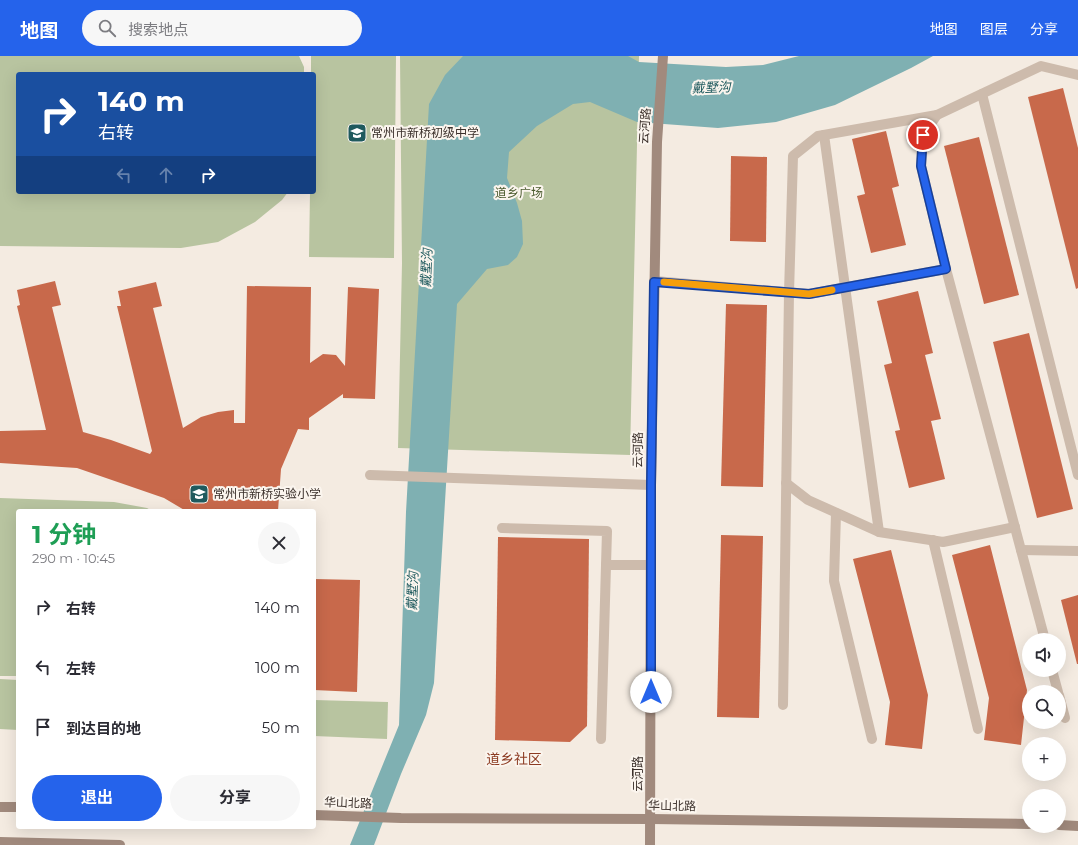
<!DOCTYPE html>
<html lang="zh">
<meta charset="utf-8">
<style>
:root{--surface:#fff;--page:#f7f7f7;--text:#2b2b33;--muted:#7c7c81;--accent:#2563eb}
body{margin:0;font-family:Montserrat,"Noto Sans SC",sans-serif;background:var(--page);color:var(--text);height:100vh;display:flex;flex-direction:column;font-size:15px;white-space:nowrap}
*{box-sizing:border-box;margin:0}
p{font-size:13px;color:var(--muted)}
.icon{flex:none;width:22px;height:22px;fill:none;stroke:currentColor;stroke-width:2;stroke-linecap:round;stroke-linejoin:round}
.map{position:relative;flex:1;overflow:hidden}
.drawer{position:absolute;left:16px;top:453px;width:300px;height:320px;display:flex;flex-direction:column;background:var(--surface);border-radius:4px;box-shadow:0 4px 16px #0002}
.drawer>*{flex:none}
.top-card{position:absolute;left:16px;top:16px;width:300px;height:122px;border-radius:4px;box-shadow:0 4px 16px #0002;background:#1a4fa0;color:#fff;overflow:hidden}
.tools{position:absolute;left:1022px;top:577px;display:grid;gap:8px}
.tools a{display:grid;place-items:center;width:44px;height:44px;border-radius:50%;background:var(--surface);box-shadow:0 4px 16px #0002;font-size:20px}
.pin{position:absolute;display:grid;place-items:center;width:34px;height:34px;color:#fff;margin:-17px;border:2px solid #fff;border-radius:50%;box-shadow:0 1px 4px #0007}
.me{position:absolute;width:44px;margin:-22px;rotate:0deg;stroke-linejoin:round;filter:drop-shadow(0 0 3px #0008)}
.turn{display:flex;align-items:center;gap:14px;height:84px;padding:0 16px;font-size:18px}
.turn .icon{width:52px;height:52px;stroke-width:2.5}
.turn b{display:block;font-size:28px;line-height:34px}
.lanes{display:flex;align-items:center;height:38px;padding:0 16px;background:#0003;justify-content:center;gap:20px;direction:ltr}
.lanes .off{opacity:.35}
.round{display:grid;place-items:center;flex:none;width:42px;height:42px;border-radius:21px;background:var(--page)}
.head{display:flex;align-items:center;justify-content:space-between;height:68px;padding:0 16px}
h1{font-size:24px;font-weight:700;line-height:30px;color:#1e9e55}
.button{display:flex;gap:8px;margin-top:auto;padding:8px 16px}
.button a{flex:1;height:46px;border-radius:24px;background:var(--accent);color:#fff;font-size:16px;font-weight:700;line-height:46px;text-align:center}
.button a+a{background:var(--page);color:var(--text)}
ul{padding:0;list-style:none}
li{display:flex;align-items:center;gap:12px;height:60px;padding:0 16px}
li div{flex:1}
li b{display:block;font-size:15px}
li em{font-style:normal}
header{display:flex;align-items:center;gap:24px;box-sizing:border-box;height:56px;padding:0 20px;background:var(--accent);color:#fff}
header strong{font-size:19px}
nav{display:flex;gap:22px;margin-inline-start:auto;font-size:14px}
.search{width:280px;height:36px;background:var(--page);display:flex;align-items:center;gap:10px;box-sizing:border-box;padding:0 14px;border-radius:22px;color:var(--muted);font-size:15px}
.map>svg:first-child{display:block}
</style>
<header>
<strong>地图</strong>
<div class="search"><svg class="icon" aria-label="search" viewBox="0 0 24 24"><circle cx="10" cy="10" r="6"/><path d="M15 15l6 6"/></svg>搜索地点</div>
<nav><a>地图</a><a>图层</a><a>分享</a></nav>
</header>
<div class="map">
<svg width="1078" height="789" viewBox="0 0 1078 789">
<rect width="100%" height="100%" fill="#f4ebe1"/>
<!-- green -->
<g fill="#b8c4a0">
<polygon points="0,0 299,0 304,11 304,18 18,18 18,136 288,136 282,144 255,166 218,186 181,192 0,190"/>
<polygon points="311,0 396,0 394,202 309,201 310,136 314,136 314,18 311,18"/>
<polygon points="400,0 639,0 630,399 398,392 402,207"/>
<polygon points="0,442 114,446 147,452 152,455 18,455 18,620 0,620"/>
<polygon points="0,623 18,624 18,674 0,673"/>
<polygon points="314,644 388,646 387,683 314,680"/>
</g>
<!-- water -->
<polygon fill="#7fb0b2" points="463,0 628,0 639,6 726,11 763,9 799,0 933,0 911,12 835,49 776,66 718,72 637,66 590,46 573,48 537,70 509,96 507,122 517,147 522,165 523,188 517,201 508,209 487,213 457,248 434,627 426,659 401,718 374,789 350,789 399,669 406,456 429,48 445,19"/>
<!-- building -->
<g fill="#c8694b">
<polygon points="1063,32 1078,92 1078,232 1076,233 1028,41"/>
<polygon points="886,75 899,130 892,132 906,189 871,197 857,140 865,138 852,83"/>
<polygon points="979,81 1019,239 984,248 944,90"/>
<polygon points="731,100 767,101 766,186 730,185"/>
<polygon points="55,225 61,249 52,251 83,376 111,384 150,398 152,395 117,250 121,250 118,235 156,226 162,250 153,252 183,372 201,361 218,356 234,354 234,367 245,367 247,230 311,231 310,307 323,298 336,299 345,310 348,231 379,233 375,343 343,342 343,338 309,362 309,374 298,373 281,413 278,455 186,455 164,442 77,412 0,407 0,375 46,374 17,250 20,249 17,234"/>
<polygon points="918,235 933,297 925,299 941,363 931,365 945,423 909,432 895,375 900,374 884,309 892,307 877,245"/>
<polygon points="726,248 767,249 763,431 721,430"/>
<polygon points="1029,277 1073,453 1037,462 993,286"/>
<polygon points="721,479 763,480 759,662 717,661"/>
<polygon points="498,481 589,483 587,670 570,686 495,684"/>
<polygon points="990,489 1027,634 1021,689 984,684 989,642 952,499"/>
<polygon points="891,494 928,639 922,693 885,689 890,646 853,503"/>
<polygon points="314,523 360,524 357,636 314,634"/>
<polygon points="1078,539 1078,608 1077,608 1061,544"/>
</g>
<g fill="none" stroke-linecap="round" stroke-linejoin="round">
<!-- lane -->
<g stroke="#cdbbac" stroke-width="10">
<polyline points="982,38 1078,419"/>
<polyline points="824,79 879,476"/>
<polyline points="654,225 809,238 946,213"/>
<polyline points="370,419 651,429"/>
<polyline points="786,427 808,444 879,476 943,486 1015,471"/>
<polyline points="836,457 834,525 872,683"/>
<polyline points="502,472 607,475 601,683"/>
<polyline points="933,484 978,673"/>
<polyline points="1021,494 1078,495"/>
<polyline points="606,509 651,509"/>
<polyline points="1045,584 946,213 921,110 923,79 937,59 1041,10 1078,19"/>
<polyline points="1052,614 1058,636"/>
<polyline points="1059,639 1065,662"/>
<polyline points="783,649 789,237 793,100 818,80 937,59"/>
</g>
<!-- secondary -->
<g stroke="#a18a7d" stroke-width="10">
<polyline points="0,751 18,751"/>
<polyline points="314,759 401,762 651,763 1029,768"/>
<polyline points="1059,769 1078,770"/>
<polyline points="0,786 120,789"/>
<polyline points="650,789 651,429 657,86 663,0"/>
</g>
</g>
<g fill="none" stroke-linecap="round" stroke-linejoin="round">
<defs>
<polyline id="route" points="651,636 651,429 654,226 809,238 946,213 921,110 923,79"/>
</defs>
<!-- route casing -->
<use href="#route" stroke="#184099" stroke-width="10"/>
<!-- route -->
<use href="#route" stroke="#2563eb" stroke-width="7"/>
<!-- slow -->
<polyline stroke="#f59e0b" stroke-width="7" points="664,226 809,238 832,234"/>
</g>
<!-- icons -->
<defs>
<symbol id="school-square" viewBox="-11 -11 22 22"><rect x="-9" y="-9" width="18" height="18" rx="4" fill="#1f5a5e" stroke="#fbf5ee"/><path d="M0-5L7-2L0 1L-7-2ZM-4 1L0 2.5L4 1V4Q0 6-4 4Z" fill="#fff"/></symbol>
</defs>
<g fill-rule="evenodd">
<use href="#school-square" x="346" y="66" width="22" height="22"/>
<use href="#school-square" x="188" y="427" width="22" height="22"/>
</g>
<g text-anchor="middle" stroke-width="4" stroke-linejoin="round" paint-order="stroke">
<!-- street labels -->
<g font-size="12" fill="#3b302b" stroke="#fbf5ee">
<text transform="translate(645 70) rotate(-86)" y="4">云河路</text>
<text transform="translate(638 394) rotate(-89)" y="4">云河路</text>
<text transform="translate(638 718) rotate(-90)" y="4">云河路</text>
<text transform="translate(348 747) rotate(2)" y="4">华山北路</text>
<text transform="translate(672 750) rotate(1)" y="4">华山北路</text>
</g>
<!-- poi labels -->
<g font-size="12" fill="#3b302b" stroke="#fbf5ee" text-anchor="start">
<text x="371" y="81">常州市新桥初级中学</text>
<text x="213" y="442">常州市新桥实验小学</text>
</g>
<!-- park labels -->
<g font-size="12" fill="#4a5a2e" stroke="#fbf5ee">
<text x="519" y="141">道乡广场</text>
</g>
<!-- water labels -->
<g font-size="13" font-style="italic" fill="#1f5a5e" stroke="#fbf5ee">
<text transform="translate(711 31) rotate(-2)" y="5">戴墅沟</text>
<text transform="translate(426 212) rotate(-88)" y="5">戴墅沟</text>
<text transform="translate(412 535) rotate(-88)" y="5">戴墅沟</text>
</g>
<!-- quarter labels -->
<g font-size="14" fill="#8c3b22" stroke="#fbf5ee">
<text x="514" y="708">道乡社区</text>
</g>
</g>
</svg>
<div class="tools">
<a><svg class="icon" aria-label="sound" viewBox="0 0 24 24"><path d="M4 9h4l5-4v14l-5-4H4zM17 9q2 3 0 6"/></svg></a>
<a><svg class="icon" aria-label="search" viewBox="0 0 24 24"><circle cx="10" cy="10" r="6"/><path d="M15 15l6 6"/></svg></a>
<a>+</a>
<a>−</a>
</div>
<div class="pin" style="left:923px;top:79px;background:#d93025"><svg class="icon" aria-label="arrive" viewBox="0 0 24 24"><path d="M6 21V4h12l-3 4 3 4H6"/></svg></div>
<svg class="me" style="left:651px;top:636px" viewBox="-20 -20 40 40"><circle r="19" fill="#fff"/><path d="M0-13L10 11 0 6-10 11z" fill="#2563eb"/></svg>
<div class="top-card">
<div class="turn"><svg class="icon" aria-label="right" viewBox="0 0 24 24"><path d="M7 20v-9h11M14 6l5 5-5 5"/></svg><div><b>140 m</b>右转</div></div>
<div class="lanes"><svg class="icon off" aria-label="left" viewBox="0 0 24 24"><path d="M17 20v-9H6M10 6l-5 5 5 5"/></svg><svg class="icon off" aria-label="ahead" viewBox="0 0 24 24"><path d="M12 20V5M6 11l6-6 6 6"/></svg><svg class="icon" aria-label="right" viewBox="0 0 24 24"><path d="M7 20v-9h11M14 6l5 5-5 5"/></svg></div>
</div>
<section class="drawer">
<div class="head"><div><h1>1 分钟</h1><p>290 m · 10:45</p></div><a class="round"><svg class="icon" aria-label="close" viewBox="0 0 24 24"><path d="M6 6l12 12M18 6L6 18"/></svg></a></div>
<ul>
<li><svg class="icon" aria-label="right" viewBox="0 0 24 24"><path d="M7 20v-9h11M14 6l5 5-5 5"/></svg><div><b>右转</b></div><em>140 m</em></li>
<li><svg class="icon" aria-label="left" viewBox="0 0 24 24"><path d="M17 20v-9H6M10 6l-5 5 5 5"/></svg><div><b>左转</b></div><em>100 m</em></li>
<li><svg class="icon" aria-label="arrive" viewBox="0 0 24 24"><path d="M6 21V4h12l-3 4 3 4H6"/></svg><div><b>到达目的地</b></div><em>50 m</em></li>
</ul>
<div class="button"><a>退出</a><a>分享</a></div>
</section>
</div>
